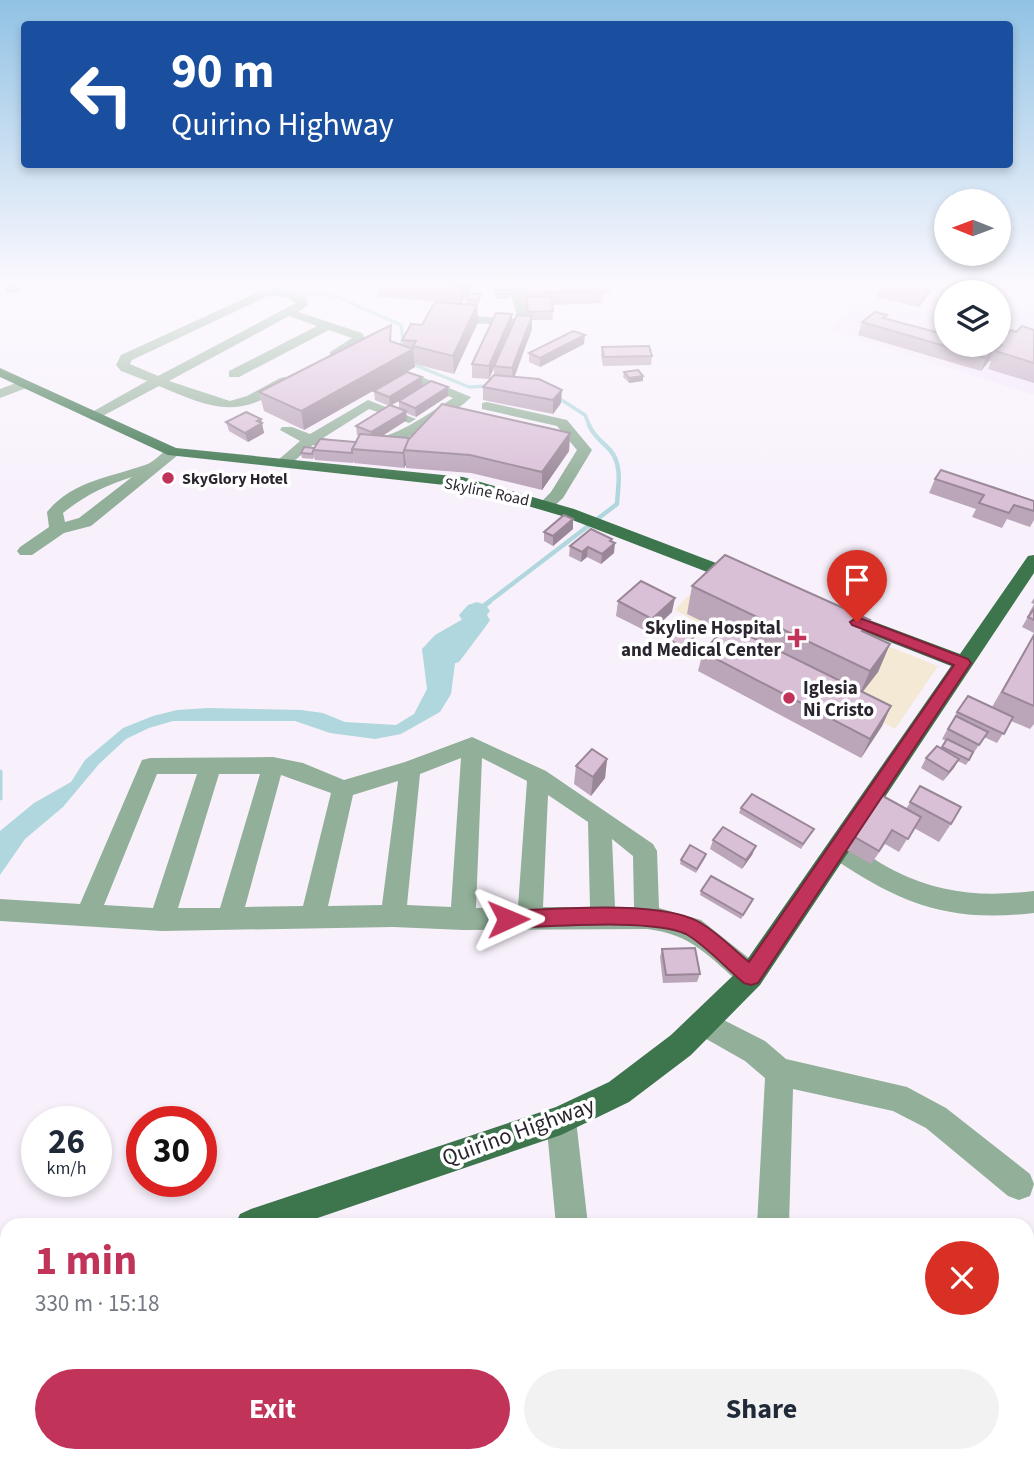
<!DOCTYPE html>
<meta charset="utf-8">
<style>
:root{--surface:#fff;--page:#f2f2f3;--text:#1f2937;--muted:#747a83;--accent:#c2335a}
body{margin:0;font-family:"Source Sans 3",sans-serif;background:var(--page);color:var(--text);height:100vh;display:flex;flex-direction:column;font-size:26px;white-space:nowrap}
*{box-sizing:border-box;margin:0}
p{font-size:23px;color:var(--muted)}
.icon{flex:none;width:38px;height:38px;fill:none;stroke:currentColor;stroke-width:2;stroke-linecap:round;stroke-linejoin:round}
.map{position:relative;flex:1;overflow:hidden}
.sheet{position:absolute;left:0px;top:1218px;width:1034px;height:245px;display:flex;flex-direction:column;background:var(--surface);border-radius:21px 21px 0 0;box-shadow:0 4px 10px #0003}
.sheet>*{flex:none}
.banner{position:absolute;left:21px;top:21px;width:992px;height:147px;border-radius:7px;box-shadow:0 4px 10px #0003;background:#1a4fa0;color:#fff;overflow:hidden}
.needle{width:46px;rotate:271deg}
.tools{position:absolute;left:934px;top:189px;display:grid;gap:14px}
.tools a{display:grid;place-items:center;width:77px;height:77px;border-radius:50%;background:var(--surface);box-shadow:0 4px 10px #0003;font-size:35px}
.speed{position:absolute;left:21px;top:1106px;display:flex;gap:14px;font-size:35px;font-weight:700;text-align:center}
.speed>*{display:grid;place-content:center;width:91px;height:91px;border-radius:50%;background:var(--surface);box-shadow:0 4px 10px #0003;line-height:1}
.speed small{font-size:18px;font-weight:400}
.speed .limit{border:10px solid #d22;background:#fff;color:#111}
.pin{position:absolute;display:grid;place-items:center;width:60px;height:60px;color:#fff;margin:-72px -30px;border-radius:50% 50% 50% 0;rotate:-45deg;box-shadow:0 0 7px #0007}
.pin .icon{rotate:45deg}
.me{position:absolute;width:77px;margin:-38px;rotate:89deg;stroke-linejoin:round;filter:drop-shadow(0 0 5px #0008)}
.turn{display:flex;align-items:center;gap:24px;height:147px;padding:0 35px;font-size:32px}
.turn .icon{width:91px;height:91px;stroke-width:2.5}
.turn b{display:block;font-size:49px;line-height:60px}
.round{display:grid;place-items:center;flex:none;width:74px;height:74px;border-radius:37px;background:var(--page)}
.overview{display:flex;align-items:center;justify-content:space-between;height:119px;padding:0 35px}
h1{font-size:42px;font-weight:700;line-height:52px;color:var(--accent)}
.primary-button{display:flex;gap:14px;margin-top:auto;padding:14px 35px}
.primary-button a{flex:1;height:80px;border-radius:42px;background:var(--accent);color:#fff;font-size:28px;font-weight:700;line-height:80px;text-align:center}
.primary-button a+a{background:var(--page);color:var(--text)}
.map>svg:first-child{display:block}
</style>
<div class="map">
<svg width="1034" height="1463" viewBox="0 0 1034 1463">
<rect width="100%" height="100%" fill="#f8f1fc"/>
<!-- built -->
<g fill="#f3e7fb">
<polygon points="870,285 947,285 932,308 947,312 947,345 999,345 999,325 1034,334 1034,395 830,330"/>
<polygon points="965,285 1034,285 1034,329 999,320 999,292 962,292"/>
</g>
<!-- medical -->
<polygon fill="#f4e9d4" points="706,577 765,597 938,666 895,729 675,610"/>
<!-- water -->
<polygon fill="#b0d7dd" points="477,611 470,634 456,656 451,694 440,712 401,734 375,739 330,733 295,721 173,721 149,728 126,739 99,764 63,807 25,839 0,875 0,831 34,803 71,782 85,760 123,728 153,716 177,710 208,708 301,710 323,713 345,722 396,725 414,714 427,689 422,649 435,635"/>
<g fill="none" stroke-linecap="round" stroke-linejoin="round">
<!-- stream-far2 -->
<g stroke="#b0d7dd" stroke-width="3.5">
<polyline points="280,285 285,292 335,296 401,325 403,339 400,350"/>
<polyline points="410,363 469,387 489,386"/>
<polyline points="557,397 585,415 590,427"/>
</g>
<!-- stream-far1 -->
<path stroke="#b0d7dd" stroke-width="4.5" d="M486 604 617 504C618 486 623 465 610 450 602 441 594 437 589 425"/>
<!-- stream -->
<g stroke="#b0d7dd" stroke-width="5">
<polyline points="477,611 489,602"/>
<polyline points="0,772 0,798"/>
</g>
<!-- river -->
<polygon fill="#b0d7dd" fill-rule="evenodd" points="477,602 486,605 490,611 487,615 490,620 486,626 459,662 449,665 439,662 435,655 441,642 462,620 459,615 468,605"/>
<!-- minor -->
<g fill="#92af99" fill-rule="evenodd">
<polygon points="508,285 520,285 531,323 529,326 449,322 443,318 449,314 518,319"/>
<path d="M279 289 306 298 308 305 298 312 362 333 366 339 335 359 330 358V352L352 338 329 330 239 377H229V371L317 326 289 316 169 381 230 401 247 396 280 378 285 377 292 381C286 387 277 392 269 396 229 419 198 402 159 386L97 419 92 420 85 416 147 381 121 371 116 365 121 355 261 291ZM268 296 285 297 296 303 158 376 130 364 132 360Z"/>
<path d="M407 371 471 397C463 406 450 413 439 419 395 448 366 458 313 445L287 467H277L274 464 277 461 300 441 280 430 282 427H292L310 434 368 400 416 419 409 423 369 409 323 438C379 451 409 426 453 398L402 378V372Z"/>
<polygon points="24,380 31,384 29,387 0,398 0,389"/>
<polygon points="487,402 567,420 592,450 563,498 552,508 540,508 538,505 551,492 577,450 557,426 482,409 482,403"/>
<path d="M173 447 178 449 181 452 178 455 91 526 64 533 32 555H20L17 551 20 547 49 527 47 512C72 481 111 477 145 465 156 462 162 450 173 447ZM132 477 79 518 65 522 63 513C84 496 106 485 132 477Z"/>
<path d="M472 737 546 771 653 844 657 851 659 908 701 920 760 967 764 976 760 985 751 988 742 985C709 957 692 934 647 929L463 930 393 927 162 931 0 921V899L80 904 142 760 150 758 273 757 303 763 344 780 405 762ZM461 758 451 907 407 905 420 774ZM482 758 527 781 518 907 476 908ZM157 774H197L153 908 104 905ZM219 774H260L220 908H178ZM281 775 331 793 303 906 245 907ZM398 781 382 905 328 906 353 795ZM548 795 588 822 590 907H543ZM612 839 633 856 634 907H615Z"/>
<path d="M838 839C858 846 876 862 895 871 941 894 984 897 1034 891V913C949 923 900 904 830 856L826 849 830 842Z"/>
<polygon points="704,1010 765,1041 786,1059 907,1087 946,1108 1030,1174 1034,1184 1030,1196 1019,1200 1008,1196 926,1128 893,1111 793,1089 789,1225 757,1225 765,1078 745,1061 694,1032 690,1023 694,1014"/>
<polygon points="561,1105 571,1110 576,1120 588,1225 556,1225 546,1120 551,1110"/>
<polygon points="1027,1310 1034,1312 1034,1346 1027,1344"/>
<polygon points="1027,1426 1034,1427 1034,1463 1014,1456 1027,1456"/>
<polygon points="153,1456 195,1456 192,1463 150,1463"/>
<polygon points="567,1456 603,1456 602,1463 566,1463"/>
<polygon points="731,1456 767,1456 768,1463 732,1463"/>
<polygon points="858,1456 894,1456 893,1463 857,1463"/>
<rect x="972" y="1456" width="36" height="7"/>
</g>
<!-- major -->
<g fill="#3d754d" fill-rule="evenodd">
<polygon points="0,368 176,448 463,477 574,509 745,574 748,578 745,582 733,582 562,516 463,487 168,455 0,377"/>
<polygon points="1034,555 1034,573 760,985 691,1055 629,1102 561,1135 297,1225 235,1225 240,1214 251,1209 556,1107 609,1082 671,1035 742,967 951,666 834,620 832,616 834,612 848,612 960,654 1028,556"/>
<polygon points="0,1272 7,1273 7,1305 0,1304"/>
</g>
</g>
<!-- wall -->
<g fill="#bba5b9" fill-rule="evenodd">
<polygon points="377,285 472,285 472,288 460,304 477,305 478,322 454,374 415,364 415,367 304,430 264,411 259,392 393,342 403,345 402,340 422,325 443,302 379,297"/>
<polygon points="498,285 512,285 512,290 510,290 510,299 495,299 495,290 498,290"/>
<polygon points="519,285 611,285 610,293 603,294 602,303 552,305 553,320 532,320 532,329 514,377 561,403 553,414 483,400 483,387 494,375 494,368 489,379 472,378 472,364 512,314 512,326 527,315 526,305 523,305"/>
<polygon points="879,285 936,285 919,307 876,297"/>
<polygon points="481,294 481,298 478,304 467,303 466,299"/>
<polygon points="886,318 995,348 996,345 999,345 999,341 1016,332 1034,330 1034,383 988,369 991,361 989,361 981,371 858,335 862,322"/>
<polygon points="584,344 540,367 529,362 529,353"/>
<polygon points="602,347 652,356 651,365 603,366 601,356"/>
<polygon points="624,372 643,381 629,383 623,377"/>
<path d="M422 377V386L448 396 416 417 406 413 407 420 382 436 409 438 570 433 569 451 542 490 471 473 406 468V465L404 468 354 463V461L353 463 315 460 314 457 313 459 302 458 301 453 314 448 356 442 359 436 357 435 356 426 389 406 375 400 374 391ZM399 401V408L392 405Z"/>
<polygon points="261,419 264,433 248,442 229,431 226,422"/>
<polygon points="935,479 1034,501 1034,520 1030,527 1007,519 1002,528 972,517 976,509 929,493"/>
<polygon points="573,529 553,546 544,541 544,532"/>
<polygon points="612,539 614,553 601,564 587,557 581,562 569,556 570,546"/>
<polygon points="692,586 870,620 865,632 890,644 878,672 862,692 891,706 882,726 861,758 698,671 703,652 722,631 687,614"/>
<polygon points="1034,598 1034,633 1022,627 1030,613 1029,613 1034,604 1031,603"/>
<polygon points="618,601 672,612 650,633 616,616"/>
<polygon points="1034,634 1034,724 1030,729 1011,721 997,743 984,737 966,765 958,761 943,781 921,768 926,758 941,748 946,741 942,739 957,712 992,707"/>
<polygon points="694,637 693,642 683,652 668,645 669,640"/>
<polygon points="607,759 605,778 591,796 574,784 576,766"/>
<polygon points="920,786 951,824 939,842 914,828 899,852 885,844 871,864 846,850 853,836 906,809"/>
<polygon points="741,808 814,829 801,849 739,813"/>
<polygon points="713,840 756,846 752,855 742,869 710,849"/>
<polygon points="706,854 705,858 696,873 680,864 681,860"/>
<polygon points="701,891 751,904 741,919 700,895"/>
<polygon points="662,949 700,974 697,982 663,983 660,957"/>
</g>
<!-- shaded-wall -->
<g fill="#998696">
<polygon points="3,285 18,285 20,291 7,293"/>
<polygon points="25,285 36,285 37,287 26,290"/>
<polygon points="461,285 472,285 472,288 460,304 459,287"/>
<polygon points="928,285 936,285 919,307 924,290"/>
<polygon points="477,305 478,322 454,374 453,356"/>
<polygon points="512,314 512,327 489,379 489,366"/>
<polygon points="532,316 532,329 513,381 512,368"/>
<polygon points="585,335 584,344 540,367 540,358"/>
<polygon points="995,348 989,361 981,371 986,358"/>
<polygon points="413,349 415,367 304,430 301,411"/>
<polygon points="643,376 643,381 629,383 629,378"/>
<polygon points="422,377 422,386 390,406 389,397"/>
<polygon points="448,387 448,396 416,417 415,408"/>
<polygon points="562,390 561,403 553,414 553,400"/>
<polygon points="406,411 407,420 373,442 371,432"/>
<polygon points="261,419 264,433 248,442 245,433 257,421"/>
<polygon points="570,433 569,451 542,490 542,472"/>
<polygon points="404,450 406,465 404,468 403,453"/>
<polygon points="573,519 573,529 553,546 553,536"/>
<polygon points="612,539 611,547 615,543 614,553 601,564 602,554"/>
<polygon points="588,547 587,557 581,562 582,552"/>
<polygon points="675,598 672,612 650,633 652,619"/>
<polygon points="870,620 859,649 862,631"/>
<polygon points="694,637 693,642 683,652 684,647"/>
<polygon points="890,644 878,672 858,698 870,671"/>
<polygon points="891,706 882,726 861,758 870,739"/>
<polygon points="607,759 605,778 591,796 593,777"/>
<polygon points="959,759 954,768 943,781 949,772"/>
<polygon points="756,846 752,855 742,869 746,860"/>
</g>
<!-- building -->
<g fill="#dac0d7" stroke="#998696" stroke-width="2">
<polygon points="438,285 461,285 459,287"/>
<polygon points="522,285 602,285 603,291 524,293"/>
<polygon points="904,285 928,285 924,290"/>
<rect x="495" y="290" width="15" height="4"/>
<polygon points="469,293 481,294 478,300 466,299"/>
<polygon points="526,297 551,297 553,311 528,312"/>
<polygon points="435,302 477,305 453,356 413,346 416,341 402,340 411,324 422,325"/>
<polygon points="875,312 887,315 883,318 947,335 947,345 984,345 995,348 986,358 862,322"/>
<polygon points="496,313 512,314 489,366 472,364"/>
<polygon points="517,315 532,316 512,368 494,366"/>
<polygon points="391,325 390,341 413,349 301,411 259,392"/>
<polygon points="1022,326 1034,330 1034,363 995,351 1002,345 999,344 999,341 1011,330 1016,332"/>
<polygon points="573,331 585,335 540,358 529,353"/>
<polygon points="649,346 652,356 604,357 602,347"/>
<polygon points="638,370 643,376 629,378 624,372"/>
<polygon points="407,372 422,377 389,397 374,391"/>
<polygon points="494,375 539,379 562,390 553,400 483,387"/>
<polygon points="431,381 448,387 415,408 399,401"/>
<polygon points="442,404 570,433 542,472 470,455 404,450 408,440"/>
<polygon points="390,405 406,411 371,432 356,426"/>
<polygon points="246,412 261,419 257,421 262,423 245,433 226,422"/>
<polygon points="360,434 409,438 403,453 352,449"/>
<polygon points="320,439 356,442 352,449 352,453 313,450"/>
<polygon points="304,447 314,448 312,454 301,453"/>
<polygon points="941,470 1034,501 1034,511 1014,505 1009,513 979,503 984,495 935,479"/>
<polygon points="564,515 573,519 553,536 544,532"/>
<polygon points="591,529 612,539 610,541 615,543 602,554 588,547 582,552 570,546"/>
<polygon points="725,555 870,620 862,631 890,644 870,671 692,586"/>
<polygon points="641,581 675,598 652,619 618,601"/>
<polygon points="1034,609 1034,620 1028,617"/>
<polygon points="727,625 891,706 870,739 703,652"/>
<polygon points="680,630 694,637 684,647 669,640"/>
<polygon points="1034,635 1034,706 1002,692"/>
<polygon points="968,696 1013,717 1004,734 957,712"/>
<polygon points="956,716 988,732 979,745 948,729"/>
<polygon points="947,739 973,752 969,760 942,747"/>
<polygon points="937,746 959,759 949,772 926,758"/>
<polygon points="592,749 607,759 593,777 576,766"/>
<polygon points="920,786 961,807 951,824 910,802"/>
<polygon points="752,794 814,829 803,844 741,808"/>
<polygon points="881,795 921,817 908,839 892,830 879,851 853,836"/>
<polygon points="723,827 756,846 746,860 713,840"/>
<polygon points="690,845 706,854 697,869 681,860"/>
<polygon points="711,876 753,899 743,915 701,891"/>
<polygon points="695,948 700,974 666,975 662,949"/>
</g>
<!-- sky -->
<linearGradient id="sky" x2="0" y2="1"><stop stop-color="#91c2e4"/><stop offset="0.58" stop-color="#fcf9fe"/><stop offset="1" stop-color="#fcf9fe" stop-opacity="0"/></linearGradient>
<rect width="1034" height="490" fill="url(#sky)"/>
<!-- route -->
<path fill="#c2335a" stroke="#7e213a" stroke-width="2" d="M857 617 968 659 971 663 758 983 751 985 744 983C727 969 704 944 686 934 653 918 547 927 508 928L501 925 498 919 501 913 508 911C554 909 661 900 699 922 717 932 733 949 749 962L954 665 852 625 850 622Z"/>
<!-- markers -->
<g fill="#c2335a" stroke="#fff" stroke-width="2.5">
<circle cx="168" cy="478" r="7"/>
<path d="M793.5 627.5h7v7h7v7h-7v7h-7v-7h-7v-7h7z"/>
<circle cx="789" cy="698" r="7"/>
</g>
<g text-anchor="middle" stroke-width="7" stroke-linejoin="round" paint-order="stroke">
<!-- far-poi labels -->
<g font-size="16" font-weight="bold" fill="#2b252f" stroke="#fff" text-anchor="start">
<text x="182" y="484">SkyGlory Hotel</text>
</g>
<!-- far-street labels -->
<g font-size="16" fill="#2b252f" stroke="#fff">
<text transform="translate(487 491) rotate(12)" y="6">Skyline Road</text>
</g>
<!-- poi labels -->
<g font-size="19" font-weight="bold" fill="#2b252f" stroke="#fff" text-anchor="end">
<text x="781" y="634">Skyline Hospital<tspan x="781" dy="22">and Medical Center</tspan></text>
<text x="803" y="694" text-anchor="start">Iglesia<tspan x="803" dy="22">Ni Cristo</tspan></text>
</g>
<!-- near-street labels -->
<g font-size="23" fill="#2b252f" stroke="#fff">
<text transform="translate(518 1131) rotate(-20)" y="8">Quirino Highway</text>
</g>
</g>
</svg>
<div class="tools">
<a><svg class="needle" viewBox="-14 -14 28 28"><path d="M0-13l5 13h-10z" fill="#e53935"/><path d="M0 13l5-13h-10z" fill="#747a83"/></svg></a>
<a><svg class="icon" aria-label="layers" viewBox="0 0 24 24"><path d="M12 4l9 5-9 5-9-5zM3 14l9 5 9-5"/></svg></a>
</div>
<div class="speed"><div>26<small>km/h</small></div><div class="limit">30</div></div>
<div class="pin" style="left:857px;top:622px;background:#d93025"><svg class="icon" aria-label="arrive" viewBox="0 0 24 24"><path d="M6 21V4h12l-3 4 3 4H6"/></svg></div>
<svg class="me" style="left:508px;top:919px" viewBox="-20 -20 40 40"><path d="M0-17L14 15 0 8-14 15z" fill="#c2335a" stroke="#fff" stroke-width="4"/></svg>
<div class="banner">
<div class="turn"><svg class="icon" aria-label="left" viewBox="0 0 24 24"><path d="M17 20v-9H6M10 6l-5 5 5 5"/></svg><div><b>90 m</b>Quirino Highway</div></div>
</div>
<section class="sheet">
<div class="overview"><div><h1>1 min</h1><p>330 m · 15:18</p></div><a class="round" style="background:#d93025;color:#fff"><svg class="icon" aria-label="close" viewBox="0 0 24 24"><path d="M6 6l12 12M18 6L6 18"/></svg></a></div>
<div class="primary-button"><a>Exit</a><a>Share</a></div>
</section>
</div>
